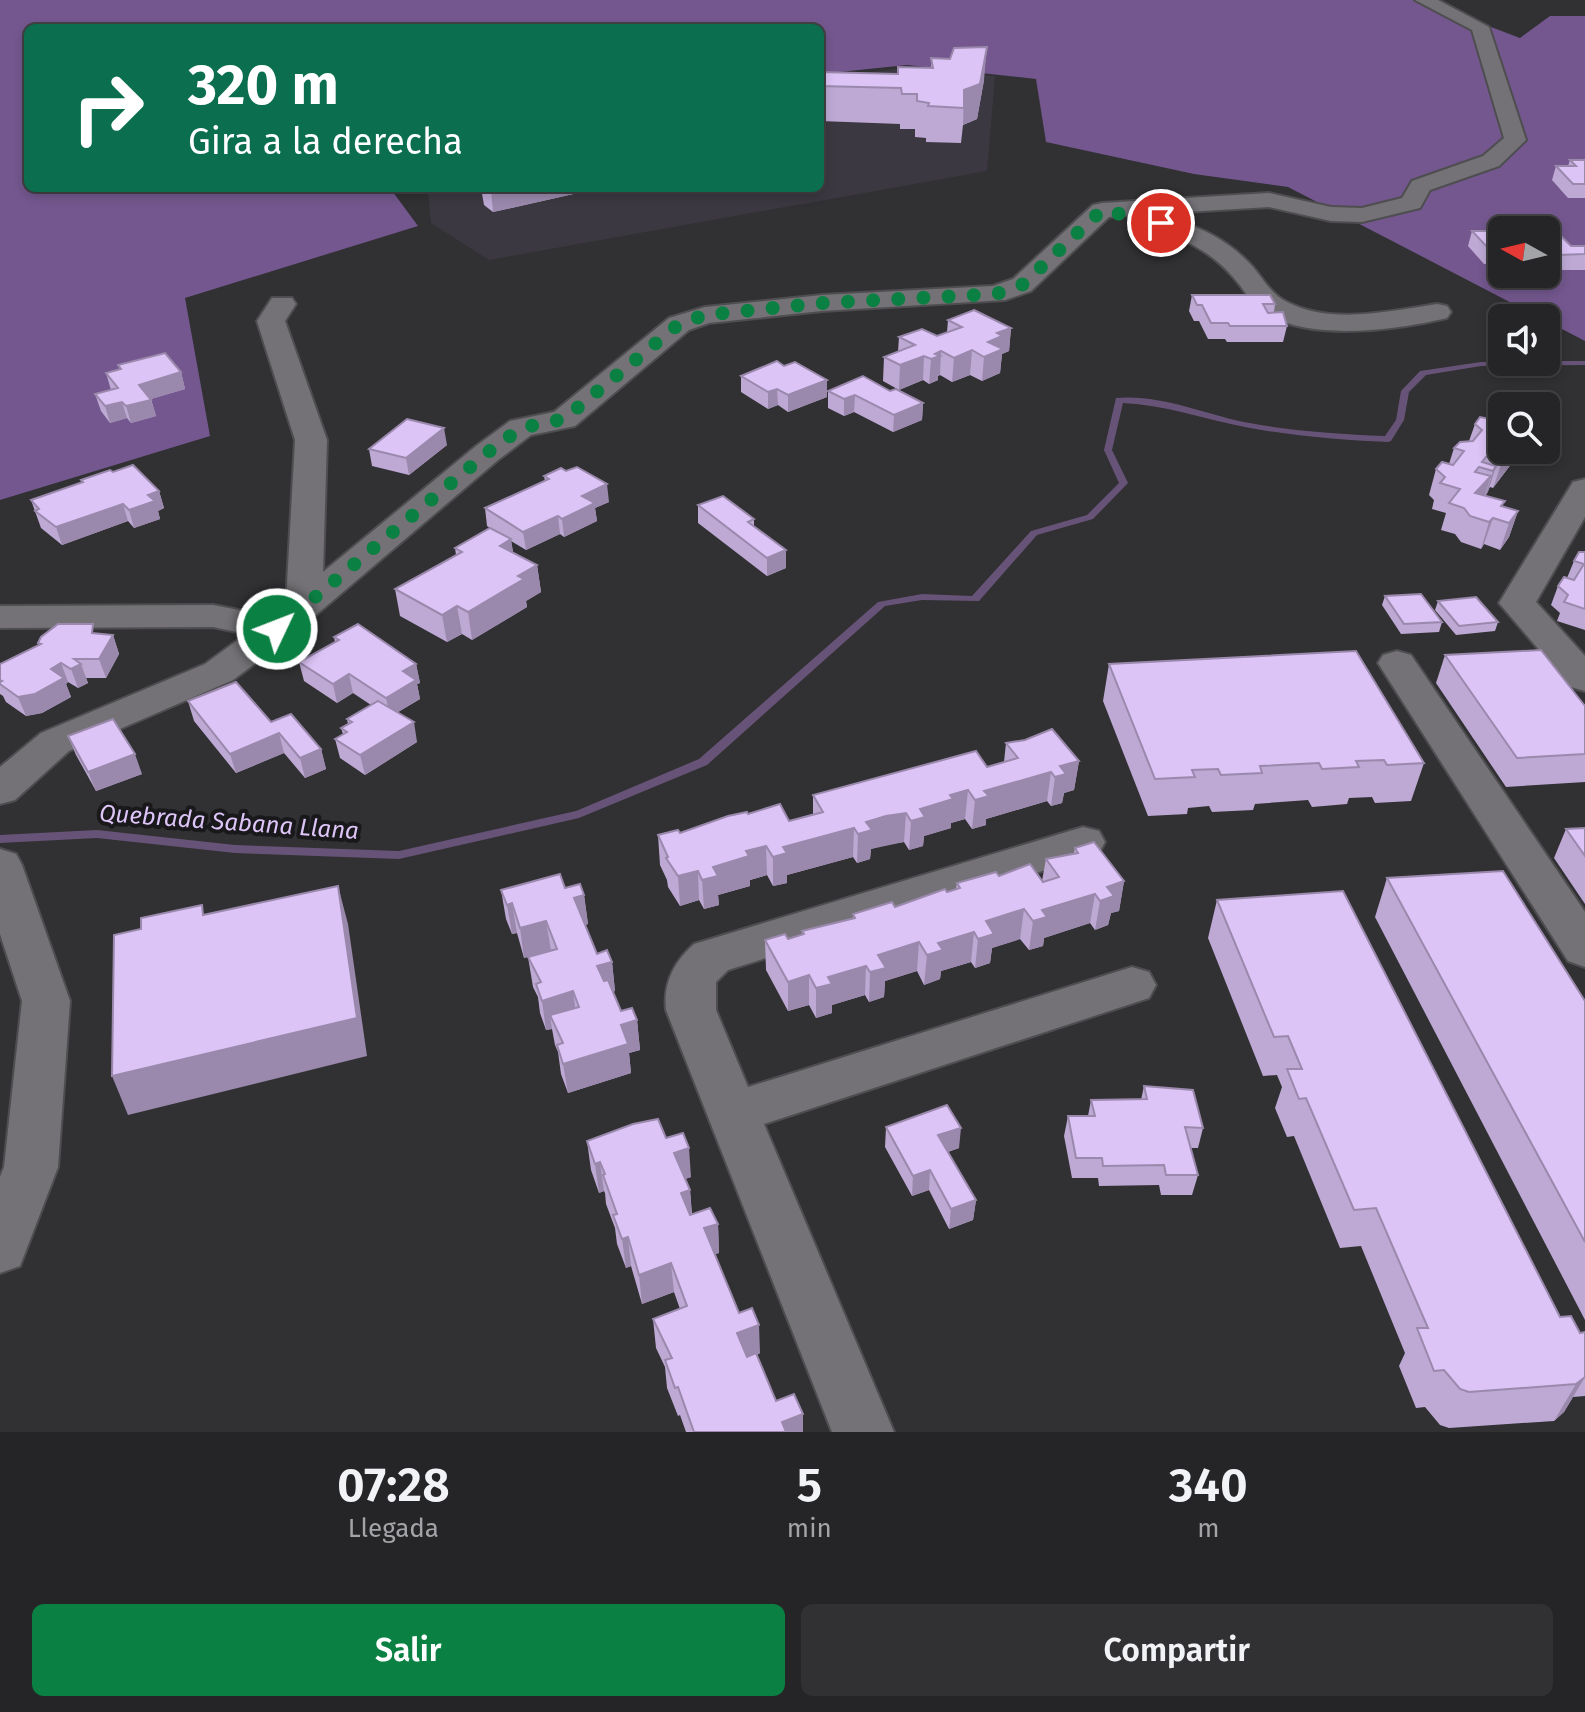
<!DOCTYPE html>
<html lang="es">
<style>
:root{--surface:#252426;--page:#313032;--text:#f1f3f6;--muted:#a3a4a7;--line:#424143;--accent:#0b8043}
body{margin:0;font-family:"Fira Sans",sans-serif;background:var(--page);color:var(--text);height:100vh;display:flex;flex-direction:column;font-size:30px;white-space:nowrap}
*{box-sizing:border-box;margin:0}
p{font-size:26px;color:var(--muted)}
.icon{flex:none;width:44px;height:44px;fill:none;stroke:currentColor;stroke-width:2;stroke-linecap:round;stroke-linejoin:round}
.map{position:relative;height:1432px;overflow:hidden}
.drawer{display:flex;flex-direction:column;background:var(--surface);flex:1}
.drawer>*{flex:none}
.guide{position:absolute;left:24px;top:24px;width:800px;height:168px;border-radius:12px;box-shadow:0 4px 12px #0003,0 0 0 2px var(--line);background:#0b6e4f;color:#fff;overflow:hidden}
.needle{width:52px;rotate:278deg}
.buttons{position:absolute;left:1488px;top:216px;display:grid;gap:16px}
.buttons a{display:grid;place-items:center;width:72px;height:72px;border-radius:12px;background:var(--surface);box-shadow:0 4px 12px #0003,0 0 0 2px var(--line);font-size:40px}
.pin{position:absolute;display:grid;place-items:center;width:68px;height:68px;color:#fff;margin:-34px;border:4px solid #fff;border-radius:50%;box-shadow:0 2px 8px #0007}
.me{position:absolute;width:88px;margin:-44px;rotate:47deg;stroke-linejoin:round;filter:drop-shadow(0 0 6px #0008)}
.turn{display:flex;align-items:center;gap:28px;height:168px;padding:0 32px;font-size:36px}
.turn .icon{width:104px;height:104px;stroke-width:2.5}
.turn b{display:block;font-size:56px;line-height:68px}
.eta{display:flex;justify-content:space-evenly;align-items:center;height:136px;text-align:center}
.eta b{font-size:48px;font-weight:600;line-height:56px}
.primary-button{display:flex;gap:16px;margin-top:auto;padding:16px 32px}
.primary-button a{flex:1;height:92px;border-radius:12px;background:var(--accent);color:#fff;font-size:32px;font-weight:600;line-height:92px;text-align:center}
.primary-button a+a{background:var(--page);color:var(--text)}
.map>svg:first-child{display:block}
</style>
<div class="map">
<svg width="1585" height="1432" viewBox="0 0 1585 1432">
<rect width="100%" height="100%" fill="#313033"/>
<!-- built -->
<polygon fill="#3c3841" points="896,69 995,76 987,171 489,260 431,223 428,192 442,188 820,188 820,78"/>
<!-- forest -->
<path fill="#73578e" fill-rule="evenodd" d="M0 0H1420L1520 38 1550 16H1585V341L1288 187 1194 174 1046 142 1036 79 907 65 820 74V28H28V188H390L418 226 185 298 210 436 0 500ZM1502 230H1546V274H1502Z"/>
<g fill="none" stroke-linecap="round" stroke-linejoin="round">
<!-- stream -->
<path fill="#675377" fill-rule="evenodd" d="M1546 361H1585V365L1481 366 1426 375 1409 392 1404 420 1391 441 1388 442C1340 440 1292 436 1245 427 1204 419 1165 405 1123 403L1112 450 1128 483 1093 519 1037 535 979 601 922 600 885 606 707 765 579 818 399 859 235 853 97 838 0 843V835L97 830 235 845 399 851 576 811 699 759 878 602 922 594 972 596 1031 531 1087 515 1119 483 1104 450 1116 398C1159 394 1202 413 1244 422 1290 431 1338 434 1385 436L1396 420 1401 391 1420 371 1481 362Z"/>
<defs>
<g id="minor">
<path d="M1415 0H1438L1489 27 1526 140 1499 166 1430 190 1420 208 1362 222 1331 221 1269 207 1152 214C1192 223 1225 236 1253 267 1263 279 1272 295 1287 302 1332 325 1389 311 1437 304L1447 306 1451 312 1447 318C1397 330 1304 343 1261 310 1250 301 1243 288 1233 277 1205 245 1173 234 1132 224L1129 219 1131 215 1109 217 1031 291 1005 300 822 311 709 323 689 330 575 426 531 435 498 460 290 637 233 680 69 751 15 800 0 804V767L41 733 205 664 246 634 213 627 0 628V606L213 605 270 616 286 603 295 440 257 321 272 298H292L296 304 285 321 327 440 323 572 476 446 510 421 554 412 669 318 705 307 822 295 993 286 1013 279 1093 205 1102 203 1269 193 1331 207 1362 208 1402 198 1412 181 1483 156 1504 138 1472 30Z"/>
<polygon points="1585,479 1585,517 1536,602 1585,656 1585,691 1571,687 1499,603 1573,482"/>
<polygon points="1397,651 1411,655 1585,912 1585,967 1568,961 1378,663 1383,655"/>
<path d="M1083 827 1099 831 1105 842 1099 853 728 970 716 982V1010L748 1087 1132 967 1149 972 1156 985 1149 998 764 1124 894 1432H832L666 1010C663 983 674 962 694 944Z"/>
<polygon points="0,849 16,854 22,865 70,1001 58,1167 20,1266 0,1273 0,1177 4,1167 22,1001 0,934"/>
</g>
</defs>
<!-- minor casing -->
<use href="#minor" stroke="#4e4d4f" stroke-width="4"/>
<!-- minor -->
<use href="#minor" fill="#747276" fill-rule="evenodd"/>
</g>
<!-- wall -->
<g fill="#bda9d4">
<polygon points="931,58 984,80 977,119 963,125 961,143 926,142 926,138 915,137 915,129 900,129 900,124 820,121 820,72 898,74 931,68"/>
<polygon points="1570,160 1585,160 1585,198 1568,198 1552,180 1556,166 1568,166"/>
<polygon points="481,188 600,188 493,212 484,205"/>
<polygon points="1472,231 1502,231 1502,264 1484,264 1468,246"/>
<polygon points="1546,231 1571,246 1585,246 1585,270 1553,270 1546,263"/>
<polygon points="1192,295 1275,304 1274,312 1287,326 1283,342 1227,342 1225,339 1208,339 1199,321 1194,321 1189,311"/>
<polygon points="948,320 1011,328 1009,351 1002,354 1000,373 982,381 970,375 952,382 940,375 938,376 938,380 929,384 923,380 899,390 883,381 884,357 898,352 899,337 937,336 947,332"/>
<polygon points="118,365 181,372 185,389 151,399 156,416 131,423 127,418 110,423 101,411 95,394 111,390 106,373 120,369"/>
<polygon points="741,376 827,397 788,412 778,405 768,409 741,392"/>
<polygon points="828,391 890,391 923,403 922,420 893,432 854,412 844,416 828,408"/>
<polygon points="1546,401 1544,406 1502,406 1502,450 1520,450 1518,455 1493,488 1490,487 1485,496 1503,506 1518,511 1509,537 1500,550 1484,544 1481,549 1461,542 1455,534 1441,530 1446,513 1432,509 1434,500 1429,495 1436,469 1449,464 1454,448 1469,441 1475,424 1486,418 1491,404"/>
<polygon points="447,445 409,475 372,466 369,449"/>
<polygon points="113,472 159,491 164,508 158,511 160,519 134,528 128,521 62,545 41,528 31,500 82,483 81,480"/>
<polygon points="544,476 609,502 595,508 597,521 564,537 560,534 526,550 511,541 513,552 537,565 541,592 526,601 527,607 472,640 462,634 447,642 400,616 395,589 456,555 455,548 493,530 487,526 485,508 545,481"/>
<polygon points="698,505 754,519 754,527 786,568 767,576 698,523"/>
<polygon points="1585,552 1585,630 1557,621 1560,613 1551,605 1558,586 1567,578 1574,561"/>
<polygon points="1385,596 1442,622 1439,632 1401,634 1382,605"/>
<polygon points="1438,601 1498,622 1495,631 1456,635 1435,610"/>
<polygon points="96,633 113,635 119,654 106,678 86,678 88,683 78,688 68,682 66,684 71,697 42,713 26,716 6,702 3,696 0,694 0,664 38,645 38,643"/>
<polygon points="334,637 416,664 420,683 417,684 420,699 398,712 417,742 365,775 340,758 335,739 343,734 341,728 348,724 347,719 371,705 353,693 337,703 304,681 299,662 335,642"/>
<polygon points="1445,655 1585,706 1585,782 1506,787 1436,683"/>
<polygon points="1109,664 1424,763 1411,801 1375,803 1372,797 1349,798 1347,804 1312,807 1308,800 1255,804 1253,810 1212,812 1209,806 1188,808 1187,814 1148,816 1103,701"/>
<polygon points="188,701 271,722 321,749 326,769 305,778 284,753 236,773 194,721"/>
<polygon points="68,736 142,774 96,791 76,755"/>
<polygon points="1006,743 1079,761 1074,790 1064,793 1062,803 1051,806 1047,801 986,819 986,825 972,829 965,819 951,823 951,828 924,836 923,846 909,850 904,842 884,845 871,849 870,859 857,863 853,857 787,875 787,883 773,886 767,875 750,880 750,886 718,895 719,905 704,909 699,900 680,906 668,887 667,880 660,865 658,835 680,833 748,814 789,821 813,814 813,795 987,767 1004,762"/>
<polygon points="1585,828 1585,904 1554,858 1566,829"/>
<polygon points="1075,848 1124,881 1119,911 1111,913 1108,925 1095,930 1090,923 1044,938 1043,946 1029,950 1020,939 992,948 990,963 975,968 971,962 941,971 940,979 924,985 917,971 885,981 884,997 869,1002 865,995 832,1005 832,1013 816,1018 809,1005 788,1011 766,970 765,940 788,939 802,935 802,931 853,919 853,914 895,907 947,892 956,889 957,883 999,876 1042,881 1046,859 1074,853"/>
<polygon points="1387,878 1585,1001 1585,1320 1375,917"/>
<polygon points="565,888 584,895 588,924 585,925 597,954 612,962 615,991 613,992 621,1011 637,1020 640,1050 629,1053 631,1073 568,1093 561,1074 558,1052 555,1045 552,1029 546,1030 540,1013 538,997 533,987 528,957 551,950 524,958 517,933 512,934 506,919 501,890"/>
<polygon points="1217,900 1560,1317 1580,1333 1585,1332 1585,1396 1573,1397 1564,1412 1554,1421 1449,1428 1440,1425 1425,1407 1416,1408 1399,1366 1405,1353 1361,1246 1340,1248 1294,1136 1287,1137 1275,1108 1282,1087 1277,1075 1263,1076 1208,938"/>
<polygon points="1144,1086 1203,1128 1198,1148 1190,1148 1198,1175 1192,1195 1161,1195 1159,1185 1099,1186 1098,1178 1072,1178 1064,1136 1068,1116 1088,1116 1091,1100 1141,1100"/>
<polygon points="886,1127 959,1148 948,1152 976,1200 973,1220 949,1229 929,1190 912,1196 885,1147"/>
<polygon points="666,1138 691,1177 685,1179 690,1190 692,1214 718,1224 719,1253 715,1254 739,1313 760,1353 757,1355 776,1401 803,1432 686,1432 680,1415 678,1416 667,1388 665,1367 656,1348 653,1319 680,1309 674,1292 642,1304 631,1266 626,1268 617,1244 615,1228 606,1204 605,1193 604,1191 599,1193 591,1170 587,1141"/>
</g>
<!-- shaded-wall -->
<g fill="#9a89ac">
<polygon points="987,47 984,80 977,119 963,125 964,90"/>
<polygon points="501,188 600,188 493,212 491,190"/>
<polygon points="1011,328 1009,351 1002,354 1000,373 982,381 984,357 988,342 997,333"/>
<polygon points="972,350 970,375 952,382 954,358"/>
<polygon points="941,351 940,375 938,376 938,380 929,384 931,359 935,354"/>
<polygon points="924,356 923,380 899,390 900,365"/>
<polygon points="181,372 185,389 144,401 139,385"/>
<polygon points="827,380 827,397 788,412 788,395"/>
<polygon points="777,389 778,405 768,409 768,392"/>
<polygon points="855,395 854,412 844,416 844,399"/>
<polygon points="151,400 156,416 131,423 126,406"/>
<polygon points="122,402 127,418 110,423 105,406"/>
<polygon points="923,403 922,420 893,432 894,415"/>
<polygon points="444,428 447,445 409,475 406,458"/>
<polygon points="1511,450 1520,450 1518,455 1493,488 1502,462"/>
<polygon points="1496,466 1488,492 1485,497 1493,471"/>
<polygon points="1491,476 1483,502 1475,493"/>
<polygon points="607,484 609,502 595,508 597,521 564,537 562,519 582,496"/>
<polygon points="159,491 164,508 158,511 160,519 134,528 129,510 148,495"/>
<polygon points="123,504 128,521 62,545 56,527"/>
<polygon points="1518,511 1509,537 1500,550 1509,523"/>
<polygon points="558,516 560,534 526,550 523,532"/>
<polygon points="1493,518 1484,544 1481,549 1489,522"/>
<polygon points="511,539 515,566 500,546"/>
<polygon points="786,550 786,568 767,576 767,558"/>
<polygon points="537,565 541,592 526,601 527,607 472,640 468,612 518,576"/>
<polygon points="457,606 462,634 447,642 442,615"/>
<polygon points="113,635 119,654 106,678 99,659"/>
<polygon points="61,663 68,682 66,684 71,697 42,713 26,716 18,697 51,669"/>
<polygon points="81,664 88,683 78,688 71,669"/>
<polygon points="416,664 420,683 417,684 420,699 390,717 386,698 403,671"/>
<polygon points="349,674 353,693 337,703 333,684"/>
<polygon points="414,722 417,742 365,775 360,755"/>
<polygon points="279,733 284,753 236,773 230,754"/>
<polygon points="321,749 326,769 305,778 300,758"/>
<polygon points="135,754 142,774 96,791 88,772"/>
<polygon points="1079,761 1074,790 1064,793 1062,803 1051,806 1055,777 1060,766"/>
<polygon points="1051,772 1047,801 986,819 986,825 972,829 975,800 984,791"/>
<polygon points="968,790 965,819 951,823 951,828 924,836 923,846 909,850 911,821 920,809 950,795"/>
<polygon points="906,813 904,842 871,849 870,859 857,863 858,834 866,822 886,816"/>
<polygon points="854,828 853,857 787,875 787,883 773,886 773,857 783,847"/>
<polygon points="766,846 767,875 750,880 750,886 718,895 719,905 704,909 702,880 713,867 746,851"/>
<polygon points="698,871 699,900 680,906 678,876"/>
<polygon points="1124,881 1119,911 1111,913 1108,925 1095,930 1100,901 1107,887"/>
<polygon points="338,886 348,924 367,1056 128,1115 112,1076"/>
<polygon points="1095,894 1090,923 1044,938 1043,946 1029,950 1033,921 1042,910"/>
<polygon points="584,895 588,924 578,927 574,898"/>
<polygon points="512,903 517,933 512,934 507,905"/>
<polygon points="1024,909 1020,939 992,948 990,963 975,968 978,939 986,921"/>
<polygon points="546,921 551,950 524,958 520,928"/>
<polygon points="974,932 971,962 941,971 940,979 924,985 927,955 938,943"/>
<polygon points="919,942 917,971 885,981 884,997 869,1002 870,972 878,955"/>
<polygon points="612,962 615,991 601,996 597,966"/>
<polygon points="866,966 865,995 832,1005 832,1013 816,1018 816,988 828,977"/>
<polygon points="809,975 809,1005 788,1011 788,982"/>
<polygon points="573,991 577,1021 550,1015 552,1029 546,1030 542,1001"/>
<polygon points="637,1020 640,1050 629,1053 631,1073 568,1093 563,1064 621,1025"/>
<polygon points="961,1128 959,1148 936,1156 938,1135"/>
<polygon points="689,1148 691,1177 676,1182 674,1153"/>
<polygon points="600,1162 604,1191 599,1193 595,1164"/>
<polygon points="930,1170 929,1190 912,1196 913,1176"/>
<polygon points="690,1190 692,1219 681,1193"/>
<polygon points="976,1200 973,1220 949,1229 951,1209"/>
<polygon points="718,1224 719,1253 706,1257 704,1228"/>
<polygon points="628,1237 631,1266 626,1268 622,1239"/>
<polygon points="671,1263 674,1292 642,1304 639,1275"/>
<polygon points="759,1325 760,1353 738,1362 737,1333"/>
<polygon points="1585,1377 1564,1412 1554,1421 1576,1384"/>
<polygon points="803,1414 803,1432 782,1432 782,1422"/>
</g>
<!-- building -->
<g fill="#dcc4f6" stroke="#9a89ac" stroke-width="2">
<polygon points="987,47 980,84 964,90 964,108 928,106 929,103 917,101 917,94 902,94 901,88 820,86 820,72 898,74 898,67 933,68 931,58 950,59 954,48"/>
<polygon points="1570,160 1585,160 1585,184 1573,184 1556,166 1576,166"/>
<polygon points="1472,231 1502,231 1502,249 1489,249"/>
<polygon points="1546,231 1556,231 1571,246 1585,246 1585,254 1558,255 1551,248 1546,248"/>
<polygon points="1192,295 1270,295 1275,304 1263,304 1268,313 1283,312 1287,326 1230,326 1228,323 1211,323 1202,305 1197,305"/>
<polygon points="974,310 1011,328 997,333 1002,336 988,342 1003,349 984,357 972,350 954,358 941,351 935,354 940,356 931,359 924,356 900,365 884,357 915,345 899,337 922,329 937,336 962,327 948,320"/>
<polygon points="165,353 181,372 139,385 151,400 126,406 122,402 105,406 95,394 118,388 106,373 121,369 118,365"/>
<polygon points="777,361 784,366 795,362 827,380 788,395 777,389 768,392 741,376"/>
<polygon points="863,376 890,391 896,389 923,403 894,415 855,395 844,399 828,391"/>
<polygon points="1514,393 1546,401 1543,406 1502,406 1502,450 1511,450 1502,462 1486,457 1482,462 1496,466 1493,471 1479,467 1475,472 1491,476 1475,493 1505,501 1501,506 1518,511 1509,523 1493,518 1489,522 1470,516 1464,508 1449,503 1460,489 1440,483 1445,477 1436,469 1442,462 1453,465 1464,451 1454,448 1460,442 1473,441 1482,430 1475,424 1480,417 1490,419 1500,407 1491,404 1496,398 1510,398"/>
<polygon points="407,419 444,428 406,458 369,449"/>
<polygon points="133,465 159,491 148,495 155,501 129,510 123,504 56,527 35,511 39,509 31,500 83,482 81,480 110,470 113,472"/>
<polygon points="577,467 607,484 582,496 595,503 562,519 558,516 523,532 485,508 549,479 544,476 561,468 566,471"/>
<polygon points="723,496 754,519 748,522 786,550 767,558 698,505"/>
<polygon points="490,528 511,539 500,546 537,565 518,576 524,579 468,612 457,606 442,615 395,589 462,552 455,548"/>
<polygon points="1579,552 1585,552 1585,609 1564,602 1568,595 1558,586 1564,577 1574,580 1584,564 1574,561"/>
<polygon points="1421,594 1442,622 1404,624 1385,596"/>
<polygon points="1476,597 1498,622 1459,626 1438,601"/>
<polygon points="58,624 93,624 92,633 113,635 99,659 74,659 81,664 71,669 61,663 51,669 64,678 35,694 18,697 0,684 0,682 2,681 0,680 0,664 41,644 38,643 41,637"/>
<polygon points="358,624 416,664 403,671 416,680 386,698 349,674 333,684 299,662 339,640 334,637"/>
<polygon points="1541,650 1585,706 1585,754 1517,758 1445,655"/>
<polygon points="1356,651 1424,763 1387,765 1384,760 1356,761 1359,767 1322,769 1319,763 1260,766 1262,773 1221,775 1218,769 1192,770 1195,777 1155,779 1109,664"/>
<polygon points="236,682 271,722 291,714 321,749 300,758 279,733 230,754 188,701"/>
<polygon points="378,701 414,722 360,755 335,739 347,732 341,728 352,722 347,719"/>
<polygon points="113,719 135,754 88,772 68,736"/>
<polygon points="1052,729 1079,761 1060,766 1066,774 1055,777 1051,772 984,791 989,796 975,800 968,790 950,795 953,799 920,809 925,817 911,821 906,813 886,816 866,822 872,830 858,834 854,828 783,847 787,853 773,857 766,846 746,851 749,856 713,867 718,876 702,880 698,871 678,876 666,858 668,857 658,835 678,830 680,833 728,816 747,812 748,814 780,804 789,821 823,812 813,795 976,751 987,767 1018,758 1006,743 1025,740"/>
<polygon points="1585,828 1585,856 1566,829"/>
<polygon points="1094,842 1124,881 1107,887 1114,896 1100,901 1095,894 1042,910 1047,917 1033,921 1024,909 986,921 994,934 978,939 974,932 938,943 943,950 927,955 919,942 878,955 886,968 870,972 866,966 828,977 832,984 816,988 809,975 788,982 765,940 785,934 788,939 804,934 802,931 855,918 853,914 892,902 895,907 945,889 947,892 960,888 957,883 996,872 999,876 1030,864 1043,882 1059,877 1046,859 1078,853 1075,848"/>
<polygon points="1503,871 1585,1001 1585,1242 1387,878"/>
<polygon points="560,874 565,888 580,884 584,895 574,898 597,954 607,950 612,962 597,966 604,981 608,980 621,1011 632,1008 637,1020 621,1025 628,1044 563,1064 557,1045 563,1043 550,1015 579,1007 573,991 542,1001 536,984 541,982 528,957 557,949 546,921 520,928 512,903 507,905 501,890"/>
<polygon points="338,886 357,1018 112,1076 114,935 141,929 141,918 202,905 203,915"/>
<polygon points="1343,891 1560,1317 1571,1316 1580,1333 1585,1332 1585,1377 1576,1384 1469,1392 1460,1389 1444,1370 1434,1371 1417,1328 1428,1328 1376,1208 1354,1210 1306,1098 1299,1099 1287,1069 1302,1069 1288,1036 1274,1037 1217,900"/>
<polygon points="1144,1086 1193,1090 1203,1128 1185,1127 1198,1175 1166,1175 1164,1165 1103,1166 1102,1158 1076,1158 1068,1116 1095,1116 1091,1100 1147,1099"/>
<polygon points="947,1105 961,1128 938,1135 976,1200 951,1209 930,1170 913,1176 886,1127"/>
<polygon points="658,1119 666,1138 683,1133 689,1148 674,1153 690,1190 681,1193 690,1215 710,1208 718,1224 704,1228 739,1313 752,1308 759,1325 737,1333 747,1357 756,1353 776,1401 794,1394 803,1414 782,1422 786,1432 694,1432 678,1387 675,1388 665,1360 672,1358 653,1319 687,1306 671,1263 639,1275 628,1237 622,1239 613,1215 617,1214 603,1175 605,1174 600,1162 595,1164 587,1141 633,1124"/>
</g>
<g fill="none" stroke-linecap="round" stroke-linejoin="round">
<!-- route -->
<polyline stroke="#0b8043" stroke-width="14" stroke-dasharray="0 25.2" points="277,629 487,453 521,428 564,419 679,324 705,315 822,303 996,294 1022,285 1102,210 1161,223"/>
</g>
<g text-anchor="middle" stroke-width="8" stroke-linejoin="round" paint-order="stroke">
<!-- water labels -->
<g font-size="24" font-style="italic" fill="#ddc5f7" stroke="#19181a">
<text transform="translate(229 822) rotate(4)" y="8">Quebrada Sabana Llana</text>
</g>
</g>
</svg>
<div class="buttons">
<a><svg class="needle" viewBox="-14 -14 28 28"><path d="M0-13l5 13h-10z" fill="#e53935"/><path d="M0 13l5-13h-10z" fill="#a3a4a7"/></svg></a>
<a><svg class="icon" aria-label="sound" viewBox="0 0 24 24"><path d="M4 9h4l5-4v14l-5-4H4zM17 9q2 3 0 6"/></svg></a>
<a><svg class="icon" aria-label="search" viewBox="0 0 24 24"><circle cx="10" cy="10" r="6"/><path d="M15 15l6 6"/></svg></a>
</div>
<div class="pin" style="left:1161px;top:223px;background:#d93025"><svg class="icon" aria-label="arrive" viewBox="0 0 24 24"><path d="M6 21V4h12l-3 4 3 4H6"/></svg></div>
<svg class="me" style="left:277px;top:629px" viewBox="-20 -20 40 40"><circle r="17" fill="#0b8043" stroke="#fff" stroke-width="3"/><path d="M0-11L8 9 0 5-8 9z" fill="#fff"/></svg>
<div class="guide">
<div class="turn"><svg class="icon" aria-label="right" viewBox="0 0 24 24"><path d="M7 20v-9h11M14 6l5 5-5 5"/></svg><div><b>320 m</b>Gira a la derecha</div></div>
</div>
</div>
<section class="drawer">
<div class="eta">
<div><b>07:28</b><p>Llegada</p></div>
<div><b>5</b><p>min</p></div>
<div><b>340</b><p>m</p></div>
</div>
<div class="primary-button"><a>Salir</a><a>Compartir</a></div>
</section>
